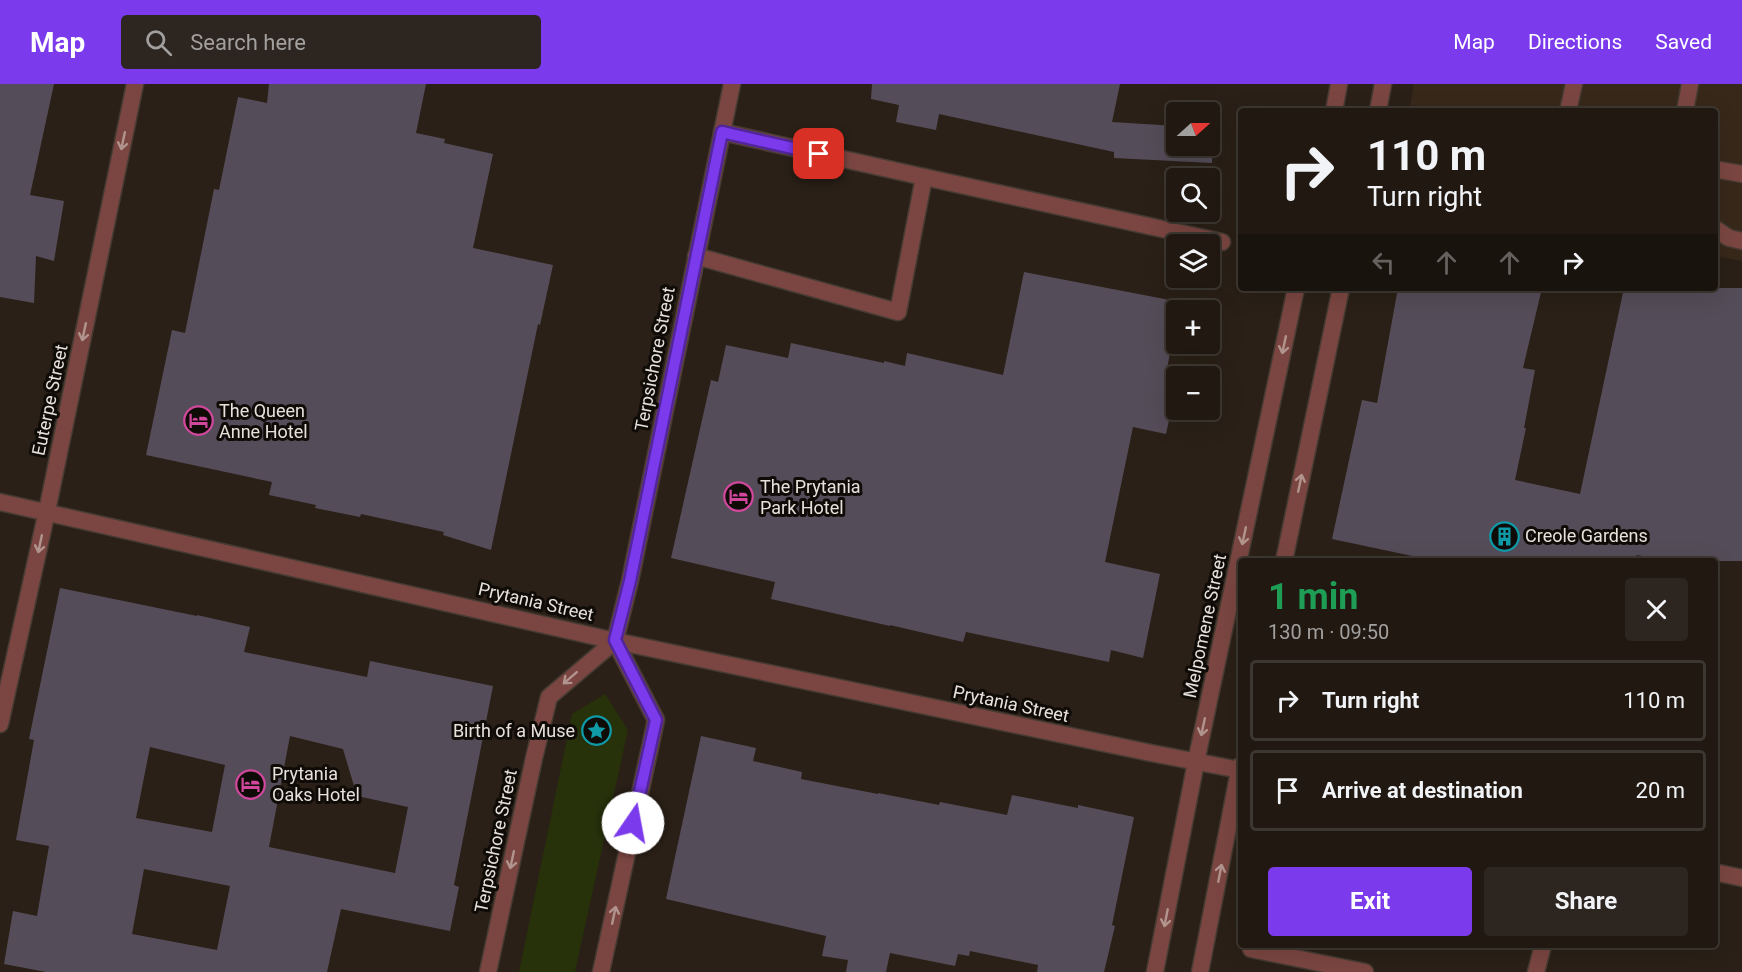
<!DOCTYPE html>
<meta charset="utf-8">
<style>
:root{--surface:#201811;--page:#2d251f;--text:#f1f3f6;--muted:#a2a09f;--line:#3d3731;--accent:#7c3aed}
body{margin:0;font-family:Roboto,sans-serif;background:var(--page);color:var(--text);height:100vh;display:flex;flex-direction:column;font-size:22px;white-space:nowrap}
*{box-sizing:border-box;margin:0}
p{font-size:20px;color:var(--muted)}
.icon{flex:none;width:33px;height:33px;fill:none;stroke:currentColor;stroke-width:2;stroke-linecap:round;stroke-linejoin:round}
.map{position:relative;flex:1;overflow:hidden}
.panel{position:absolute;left:1238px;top:474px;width:480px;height:390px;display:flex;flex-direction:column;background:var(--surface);border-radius:6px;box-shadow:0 6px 24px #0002,0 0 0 2px var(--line)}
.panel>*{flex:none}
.hud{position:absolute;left:1238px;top:24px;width:480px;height:183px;border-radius:6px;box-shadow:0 6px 24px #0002,0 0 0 2px var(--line);background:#201811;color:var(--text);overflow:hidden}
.needle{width:39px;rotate:69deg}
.tools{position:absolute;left:1166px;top:18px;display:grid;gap:12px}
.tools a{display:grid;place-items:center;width:54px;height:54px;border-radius:6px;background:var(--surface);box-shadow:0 6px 24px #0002,0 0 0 2px var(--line);font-size:30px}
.pin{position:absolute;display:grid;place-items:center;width:51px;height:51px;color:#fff;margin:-26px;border-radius:12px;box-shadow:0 3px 9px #0006}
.me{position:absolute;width:66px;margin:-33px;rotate:12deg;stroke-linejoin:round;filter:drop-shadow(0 0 4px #0008)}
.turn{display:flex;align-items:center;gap:21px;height:126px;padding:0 30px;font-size:27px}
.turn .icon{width:78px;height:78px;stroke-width:2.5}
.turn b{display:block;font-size:42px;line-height:51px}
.lanes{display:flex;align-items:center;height:57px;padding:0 30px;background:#0003;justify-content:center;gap:30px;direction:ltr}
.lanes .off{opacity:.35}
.round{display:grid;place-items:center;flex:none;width:63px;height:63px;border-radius:6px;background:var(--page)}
.head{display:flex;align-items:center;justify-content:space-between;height:102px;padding:0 30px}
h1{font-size:36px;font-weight:700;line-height:45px;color:#1e9e55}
.cta{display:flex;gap:12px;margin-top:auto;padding:12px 30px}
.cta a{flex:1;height:69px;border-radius:6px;background:var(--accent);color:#fff;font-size:24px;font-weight:700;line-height:69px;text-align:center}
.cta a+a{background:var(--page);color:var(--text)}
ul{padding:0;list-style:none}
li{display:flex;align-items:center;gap:18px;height:81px;margin:0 12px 9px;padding:0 18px;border:3px solid var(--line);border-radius:6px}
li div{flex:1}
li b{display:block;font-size:22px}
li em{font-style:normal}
header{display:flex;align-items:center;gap:36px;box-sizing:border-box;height:84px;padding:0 30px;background:var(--accent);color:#fff}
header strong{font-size:28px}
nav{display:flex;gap:33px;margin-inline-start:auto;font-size:21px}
.search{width:420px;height:54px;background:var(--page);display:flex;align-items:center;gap:15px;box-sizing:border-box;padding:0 21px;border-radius:6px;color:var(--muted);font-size:22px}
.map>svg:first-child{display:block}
</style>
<header>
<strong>Map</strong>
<div class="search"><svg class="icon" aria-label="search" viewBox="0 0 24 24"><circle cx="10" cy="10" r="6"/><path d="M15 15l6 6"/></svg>Search here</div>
<nav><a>Map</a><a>Directions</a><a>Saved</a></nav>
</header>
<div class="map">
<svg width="1742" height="888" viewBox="0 0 1742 888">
<rect width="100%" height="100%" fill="#2a2017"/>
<!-- built -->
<polygon fill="#37281a" points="1414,0 1742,0 1742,177 1715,172 1714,27 1409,27"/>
<!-- green -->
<polygon fill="#27310a" points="605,610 628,646 575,888 519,888 572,630"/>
<!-- building -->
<g fill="#544d59" fill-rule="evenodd">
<polygon points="0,0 54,0 30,111 64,117 54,177 36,172 34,219 0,213"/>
<polygon points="269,0 426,0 416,49 445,55 444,59 493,70 473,164 553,181 540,241 538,240 491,466 443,451 444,448 361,430 360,433 315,424 316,421 269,411 272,398 146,371 172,246 185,249 214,105 219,106 238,13 267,19"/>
<polygon points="872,0 1120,0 1112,38 1176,42 1176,62 1209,62 1209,43 1213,44 1212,79 1114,74 1114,68 939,30 936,46 896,38 899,21 871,15"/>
<polygon points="1024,188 1180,218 1178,226 1176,226 1176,236 1167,285 1180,288 1179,292 1176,292 1176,304 1166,350 1133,343 1105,478 1160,490 1143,574 1111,566 1109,578 966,548 963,558 890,541 890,542 771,515 775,498 671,474 711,296 718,298 726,261 788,274 791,259 884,279 884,277 905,282 907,269 1003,291"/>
<polygon points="1398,204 1542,204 1523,284 1535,286 1524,344 1526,344 1515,396 1580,410 1624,204 1742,204 1742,477 1668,477 1637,471 1635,477 1436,477 1332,455 1362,316 1377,319"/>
<path d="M60 504 197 532V531L250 543 244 568 367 593 370 577 493 602 454 801 459 803 450 847 341 825 327 888H46L4 880 13 827 37 832 49 762 16 756 34 656 29 655ZM290 652 343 665 357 712 408 723 395 789 269 763ZM150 663 225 681 212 748 136 734ZM144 785 230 802 217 866 132 850Z"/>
<polygon points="701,652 756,664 753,677 802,688 801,695 878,710 878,709 939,721 940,718 1007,731 1012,711 1078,724 1078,721 1134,733 1112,841 1115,842 1104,888 1037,888 1038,881 970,867 969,872 958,870 955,882 890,869 886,888 846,888 848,876 822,872 826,852 666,815"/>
</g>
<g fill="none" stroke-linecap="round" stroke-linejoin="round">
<defs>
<g id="service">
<polyline points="1568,27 1574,0"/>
<polyline points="1685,27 1690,0"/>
<polyline points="1714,85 1742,90"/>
<polyline points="924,93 1222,158"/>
<polyline points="1714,144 1729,154 1742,157"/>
<polyline points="696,172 898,228 924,93 722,48"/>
<polyline points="1251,861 1251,865 1365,888"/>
<polyline points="1536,888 1543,861"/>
</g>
<g id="minor">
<polyline points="1334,27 1339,0"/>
<polyline points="1378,27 1383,0"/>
<polyline points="0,418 615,557 1151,669 1240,686"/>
<polyline points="1284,477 1341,204"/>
<polyline points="0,640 47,427 135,0"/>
<polyline points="1714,788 1742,794"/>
<polyline points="488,888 534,674 549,613 615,557 630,497 732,0"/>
<polyline points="601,888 656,636 615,557"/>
<polyline points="1155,888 1196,678 1296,204"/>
<polyline points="1200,888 1240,682"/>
</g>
</defs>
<!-- service casing -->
<use href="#service" stroke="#453b32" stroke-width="19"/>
<!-- minor casing -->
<use href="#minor" stroke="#453b32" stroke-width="19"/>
<!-- service -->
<use href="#service" stroke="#7b4641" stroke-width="16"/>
<!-- minor -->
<use href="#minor" stroke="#7b4641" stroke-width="16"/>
</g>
<!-- one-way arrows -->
<defs><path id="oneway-shaft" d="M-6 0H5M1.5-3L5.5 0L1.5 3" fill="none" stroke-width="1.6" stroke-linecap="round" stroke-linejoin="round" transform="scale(1.5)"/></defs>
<g stroke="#b2948e">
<use href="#oneway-shaft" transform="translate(123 57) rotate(102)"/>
<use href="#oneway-shaft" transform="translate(84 248) rotate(102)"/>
<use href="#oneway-shaft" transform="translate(1284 261) rotate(102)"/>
<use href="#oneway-shaft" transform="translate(1300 399) rotate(-78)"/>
<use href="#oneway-shaft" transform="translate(1244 452) rotate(102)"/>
<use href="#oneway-shaft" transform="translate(40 460) rotate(102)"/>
<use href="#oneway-shaft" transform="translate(570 594) rotate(139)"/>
<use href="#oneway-shaft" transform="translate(1203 643) rotate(102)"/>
<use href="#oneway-shaft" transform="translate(512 776) rotate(102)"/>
<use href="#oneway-shaft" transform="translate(1220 789) rotate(-79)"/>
<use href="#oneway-shaft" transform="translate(614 831) rotate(-78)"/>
<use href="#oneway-shaft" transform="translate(1166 834) rotate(101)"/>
</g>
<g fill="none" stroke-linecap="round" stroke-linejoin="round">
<defs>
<polyline id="route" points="633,739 656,636 615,556 630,497 722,48 819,70"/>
</defs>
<!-- route casing -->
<use href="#route" stroke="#51269a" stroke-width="15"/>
<!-- route -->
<use href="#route" stroke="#7c3aed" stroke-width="10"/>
</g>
<!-- icons -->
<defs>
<symbol id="hotel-ring" viewBox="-11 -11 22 22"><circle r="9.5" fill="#0f0b07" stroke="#d1479c" stroke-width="1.5"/><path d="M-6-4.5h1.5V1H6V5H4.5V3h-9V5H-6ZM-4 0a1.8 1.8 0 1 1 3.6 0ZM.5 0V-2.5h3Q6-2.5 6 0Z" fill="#d1479c"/></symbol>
<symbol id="building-ring" viewBox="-11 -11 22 22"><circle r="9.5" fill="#0f0b07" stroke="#0f9aa8" stroke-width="1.5"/><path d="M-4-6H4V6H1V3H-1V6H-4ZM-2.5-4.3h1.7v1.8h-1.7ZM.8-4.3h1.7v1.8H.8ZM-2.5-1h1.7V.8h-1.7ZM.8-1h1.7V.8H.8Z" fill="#0f9aa8"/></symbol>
<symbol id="sight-ring" viewBox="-11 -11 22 22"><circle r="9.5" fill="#0f0b07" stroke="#0f9aa8" stroke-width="1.5"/><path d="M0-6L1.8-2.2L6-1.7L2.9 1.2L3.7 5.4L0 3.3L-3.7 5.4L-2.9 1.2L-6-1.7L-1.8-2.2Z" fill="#0f9aa8"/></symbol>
</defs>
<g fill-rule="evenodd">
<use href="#hotel-ring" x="182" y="320" width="33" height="33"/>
<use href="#hotel-ring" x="722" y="396" width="33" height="33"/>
<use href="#building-ring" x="1488" y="436" width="33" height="33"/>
<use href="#sight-ring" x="580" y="630" width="33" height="33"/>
<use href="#hotel-ring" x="234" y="684" width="33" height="33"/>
</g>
<g text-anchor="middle" stroke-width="6" stroke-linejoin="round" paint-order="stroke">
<!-- street labels -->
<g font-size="18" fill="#e8e1db" stroke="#0f0b07">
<text transform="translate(655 275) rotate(-79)" y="6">Terpsichore Street</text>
<text transform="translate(50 316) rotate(-78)" y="6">Euterpe Street</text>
<text transform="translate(536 518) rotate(13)" y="6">Prytania Street</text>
<text transform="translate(1205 542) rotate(-78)" y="6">Melpomene Street</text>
<text transform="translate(1011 620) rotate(12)" y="6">Prytania Street</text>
<text transform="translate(496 757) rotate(-78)" y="6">Terpsichore Street</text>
</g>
<!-- poi labels -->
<g font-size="18" fill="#e8e1db" stroke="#0f0b07" text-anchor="start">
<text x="219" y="333">The Queen<tspan x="219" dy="21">Anne Hotel</tspan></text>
<text x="760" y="409">The Prytania<tspan x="760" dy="21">Park Hotel</tspan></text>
<text x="1525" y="458">Creole Gardens</text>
<text x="575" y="653" text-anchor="end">Birth of a Muse</text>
<text x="272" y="696">Prytania<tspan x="272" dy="21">Oaks Hotel</tspan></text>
</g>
</g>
</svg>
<div class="tools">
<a><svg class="needle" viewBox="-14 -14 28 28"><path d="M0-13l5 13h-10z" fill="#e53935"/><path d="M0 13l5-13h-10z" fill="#a2a09f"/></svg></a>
<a><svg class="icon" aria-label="search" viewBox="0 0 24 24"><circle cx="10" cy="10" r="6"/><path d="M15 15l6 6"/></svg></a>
<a><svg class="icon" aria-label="layers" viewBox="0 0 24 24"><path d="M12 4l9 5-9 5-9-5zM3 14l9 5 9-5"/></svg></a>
<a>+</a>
<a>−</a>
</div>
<div class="pin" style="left:819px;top:70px;background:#d93025"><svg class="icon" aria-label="arrive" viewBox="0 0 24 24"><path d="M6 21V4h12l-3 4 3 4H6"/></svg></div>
<svg class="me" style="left:633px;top:739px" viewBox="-20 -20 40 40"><circle r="19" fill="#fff"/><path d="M0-13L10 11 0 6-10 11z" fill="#7c3aed"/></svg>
<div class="hud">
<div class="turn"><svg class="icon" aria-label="right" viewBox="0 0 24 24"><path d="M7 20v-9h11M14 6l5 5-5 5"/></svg><div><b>110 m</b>Turn right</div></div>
<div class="lanes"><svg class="icon off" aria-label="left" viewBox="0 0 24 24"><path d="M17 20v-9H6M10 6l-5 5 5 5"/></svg><svg class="icon off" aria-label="ahead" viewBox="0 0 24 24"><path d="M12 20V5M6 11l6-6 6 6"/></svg><svg class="icon off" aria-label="ahead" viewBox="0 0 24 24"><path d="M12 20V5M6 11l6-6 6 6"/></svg><svg class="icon" aria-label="right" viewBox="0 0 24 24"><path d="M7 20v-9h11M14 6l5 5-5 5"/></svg></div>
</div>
<section class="panel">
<div class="head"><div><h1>1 min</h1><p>130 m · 09:50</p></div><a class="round"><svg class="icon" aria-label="close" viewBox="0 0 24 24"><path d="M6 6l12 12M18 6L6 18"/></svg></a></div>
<ul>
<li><svg class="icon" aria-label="right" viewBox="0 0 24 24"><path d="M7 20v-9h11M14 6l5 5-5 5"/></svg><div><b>Turn right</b></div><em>110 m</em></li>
<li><svg class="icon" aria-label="arrive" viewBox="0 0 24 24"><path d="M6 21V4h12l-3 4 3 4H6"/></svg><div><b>Arrive at destination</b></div><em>20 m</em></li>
</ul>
<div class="cta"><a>Exit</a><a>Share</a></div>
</section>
</div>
